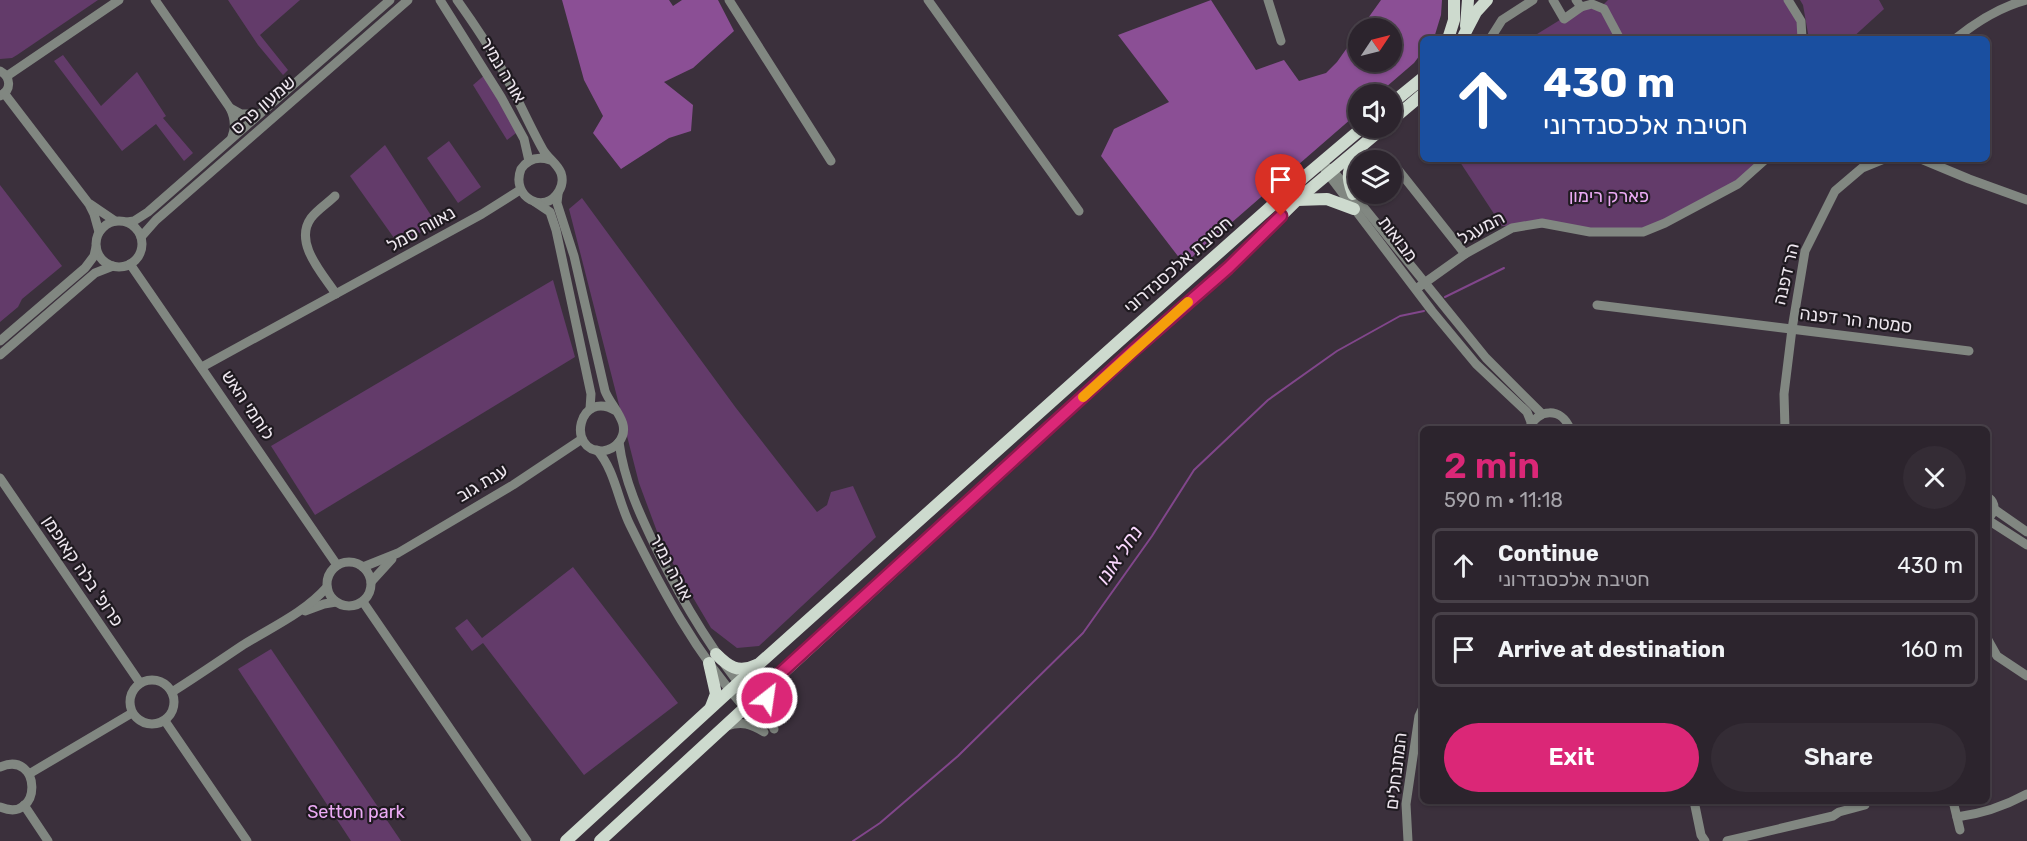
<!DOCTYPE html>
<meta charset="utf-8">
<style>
:root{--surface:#2c242d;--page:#342c35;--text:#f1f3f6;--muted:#a6a4aa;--line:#484149;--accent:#db2777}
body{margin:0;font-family:Rubik,Heebo,sans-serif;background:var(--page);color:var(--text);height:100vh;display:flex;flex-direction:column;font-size:22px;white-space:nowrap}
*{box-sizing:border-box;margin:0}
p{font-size:20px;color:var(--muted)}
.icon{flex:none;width:33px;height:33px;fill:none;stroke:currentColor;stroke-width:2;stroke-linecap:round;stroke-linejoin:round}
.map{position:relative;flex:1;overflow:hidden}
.side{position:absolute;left:1420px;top:426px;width:570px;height:378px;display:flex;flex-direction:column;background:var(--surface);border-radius:9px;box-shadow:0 2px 4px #0004,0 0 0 2px var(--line)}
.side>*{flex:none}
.banner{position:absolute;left:1420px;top:36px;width:570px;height:126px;border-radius:9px;box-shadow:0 2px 4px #0004,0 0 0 2px var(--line);background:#1a4fa0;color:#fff;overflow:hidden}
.needle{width:39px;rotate:55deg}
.tools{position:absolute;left:1348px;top:18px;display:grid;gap:12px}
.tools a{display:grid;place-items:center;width:54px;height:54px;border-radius:50%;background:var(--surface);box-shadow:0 2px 4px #0004,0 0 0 2px var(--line);font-size:30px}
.pin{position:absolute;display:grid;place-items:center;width:51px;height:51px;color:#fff;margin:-62px -26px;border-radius:50% 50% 50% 0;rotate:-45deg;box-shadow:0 0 6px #0007}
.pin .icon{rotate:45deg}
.me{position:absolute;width:66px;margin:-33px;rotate:30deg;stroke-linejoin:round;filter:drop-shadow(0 0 4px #0008)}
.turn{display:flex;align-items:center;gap:21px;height:126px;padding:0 24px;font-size:27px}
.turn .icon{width:78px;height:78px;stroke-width:2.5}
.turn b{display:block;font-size:42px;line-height:51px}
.round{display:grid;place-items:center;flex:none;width:63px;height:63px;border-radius:32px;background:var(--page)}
.headline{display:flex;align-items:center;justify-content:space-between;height:102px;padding:0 24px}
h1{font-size:36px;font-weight:600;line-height:45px;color:var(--accent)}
.action{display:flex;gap:12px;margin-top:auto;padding:12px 24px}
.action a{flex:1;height:69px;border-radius:36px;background:var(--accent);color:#fff;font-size:24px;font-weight:600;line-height:69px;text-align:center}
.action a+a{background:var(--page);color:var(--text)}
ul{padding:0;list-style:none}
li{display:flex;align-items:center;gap:18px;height:75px;margin:0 12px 9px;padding:0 12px;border:3px solid var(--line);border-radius:9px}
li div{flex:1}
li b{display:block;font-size:22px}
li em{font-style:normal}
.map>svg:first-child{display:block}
</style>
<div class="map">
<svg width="2027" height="841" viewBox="0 0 2027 841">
<rect width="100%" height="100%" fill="#3b303c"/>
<!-- green -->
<g fill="#633b6a">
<polygon points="0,0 98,0 17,55 12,58 0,59"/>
<polygon points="228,0 300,0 260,35 288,70 283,75 258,45"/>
<polygon points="1608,0 1788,0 1801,21 1802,39 1529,39 1581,7 1604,4"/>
<polygon points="1800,0 1879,0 1884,9 1851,39 1809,39 1803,5"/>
<polygon points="63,55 101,106 137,72 166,116 163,118 193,153 184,161 156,124 122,151 54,61"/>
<polygon points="487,73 520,130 507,140 473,85"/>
<polygon points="449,141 481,187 458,203 427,158"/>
<polygon points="385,145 436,223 399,245 350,176"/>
<polygon points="1458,159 1759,159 1738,184 1643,232 1502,226"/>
<polygon points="0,185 62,266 22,299 18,307 0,322"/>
<polygon points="582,198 736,408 817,512 827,505 831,492 853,486 876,537 759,646 737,648 711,628 662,545 639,483 569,209"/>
<polygon points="553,280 575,357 315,515 271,446"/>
<polygon points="573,567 678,703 584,775 483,643 472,651 455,628 467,619 482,638"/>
<polygon points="271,649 401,841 351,841 238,669"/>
</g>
<!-- forest -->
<g fill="#8b4f95">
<polygon points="562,0 669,0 673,6 682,0 718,0 734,31 693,68 664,82 693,105 691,131 669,138 621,169 593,133 603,116 584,80"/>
<polygon points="1211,0 1256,70 1284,60 1299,81 1326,73 1337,62 1359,31 1359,62 1392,62 1392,28 1361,28 1381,0 1442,0 1441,15 1434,38 1424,39 1423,51 1414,63 1378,94 1359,94 1359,112 1184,264 1101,156 1114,129 1169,102 1118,35"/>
</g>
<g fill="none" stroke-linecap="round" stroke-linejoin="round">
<!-- stream -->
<g stroke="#81468b" stroke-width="2">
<polyline points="1445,297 1504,268"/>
<polyline points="853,841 880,823 958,756 1083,633 1152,536 1194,470 1268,400 1337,351 1400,316 1424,311"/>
</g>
<!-- minor -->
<g stroke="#818781" stroke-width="9">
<path d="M155 0 230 108C235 118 236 127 232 137"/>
<polyline points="440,0 501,97 524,139 529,161"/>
<path d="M457 0C472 21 487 43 500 66 515 92 527 121 542 148 547 158 557 163 561 173 563 179 562 186 559 191 545 216 510 197 521 169 528 159 538 156 550 160"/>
<polyline points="729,0 831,161"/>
<polyline points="928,0 1079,211"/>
<polyline points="1268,0 1281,41"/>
<polyline points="1553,0 1564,19 1581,7 1576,0"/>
<polyline points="1788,0 1801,21 1802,39"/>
<polyline points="1581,7 1592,4 1604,9 1620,39"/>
<polyline points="1490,39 1502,20 1533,0"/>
<path d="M1955 39C1976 22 2000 7 2026 0"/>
<path d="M0 71C11 77 12 90 0 96"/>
<polyline points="7,76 119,0"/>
<polyline points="4,93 89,204 94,214 99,232"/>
<polyline points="230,108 241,114 259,114"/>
<polyline points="1921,159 1969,179 2027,200"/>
<polyline points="1327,167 1332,170 1353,194 1486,358 1542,414"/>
<polyline points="1396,167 1465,254"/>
<polyline points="1325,170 1432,311 1476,364 1527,412 1531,422"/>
<path d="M558 194 557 203 574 256 605 391C611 407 633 424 619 442 615 447 609 450 603 451 565 452 579 388 616 411"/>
<path d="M335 196C328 203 317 210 311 218 293 243 323 274 336 294"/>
<polyline points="535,202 550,212 556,230 591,394 590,409"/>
<polyline points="90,204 115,221"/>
<circle cx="119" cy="244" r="23"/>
<polyline points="127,222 134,221 148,212 390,0"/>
<polyline points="141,237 156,220 408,0"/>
<polyline points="130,264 337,565"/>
<polyline points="1416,289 1465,254 1512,228 1542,223 1590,232 1643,232 1665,223 1738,184 1766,159"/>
<polyline points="1597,305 1969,351"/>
<polyline points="0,341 85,268 94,256 96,247"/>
<polyline points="0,355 95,273 113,266"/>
<polyline points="202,367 482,214 520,190"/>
<path d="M1529 429C1537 408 1562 407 1570 429"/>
<polyline points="1785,429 1784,394 1792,329 1805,251 1835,191 1862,168 1884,159"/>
<path d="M619 442C624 481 640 515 657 550 683 603 714 654 752 700"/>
<path d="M597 450C615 470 618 501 630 525 662 590 696 653 744 707"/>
<polyline points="0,478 140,683"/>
<path d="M1988 497C1996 503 1996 512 1988 518"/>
<polyline points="1994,509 2027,532"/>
<polyline points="1988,520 2027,545"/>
<circle cx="349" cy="584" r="22"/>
<polyline points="363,567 398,553 513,485 582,439"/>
<polyline points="371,582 392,559"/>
<polyline points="363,602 527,841"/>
<polyline points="305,611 324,604 336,602"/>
<polyline points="1988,640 1997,656 2027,676"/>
<circle cx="152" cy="702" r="22"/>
<polyline points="771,686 766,706 774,729"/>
<path d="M172 692C196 677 219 661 243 645 272 627 304 613 327 587"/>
<polyline points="165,721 247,841"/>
<path d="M727 726C742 721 751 724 764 732"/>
<path d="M0 767C42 749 43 825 0 807"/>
<polyline points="29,774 132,713"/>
<polyline points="1694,801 1701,835 1705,841"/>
<polyline points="1953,801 1960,830"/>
<polyline points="24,805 48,841"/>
<path d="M1957 817C1981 814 2005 806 2027 794"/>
<polyline points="1408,841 1406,804 1419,716 1424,705"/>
<polyline points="1727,841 1833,816 1839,812 1865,805"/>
</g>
<!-- major -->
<g stroke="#cddace" stroke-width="12">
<polyline points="1466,26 1468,0"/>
<polyline points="1464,35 1476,12 1487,0"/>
<polyline points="1448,39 1454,20 1454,0"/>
<polyline points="1392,103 1424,77"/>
<polyline points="1392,120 1424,93"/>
<path d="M1353 194C1346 176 1348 170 1356 153"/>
<polyline points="1297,200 1327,199 1354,209"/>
<path d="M716 654C728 666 738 674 756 665"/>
<polyline points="709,663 716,694 711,707"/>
<polyline points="566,841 760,663 1125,336 1303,178 1362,128"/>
<polyline points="600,841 1135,349 1228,268 1297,200 1383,128"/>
</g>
</g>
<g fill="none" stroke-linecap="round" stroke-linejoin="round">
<defs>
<polyline id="route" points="767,698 774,679 1135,349 1228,268 1281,216"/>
</defs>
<!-- route casing -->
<use href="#route" stroke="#8e194d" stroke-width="15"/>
<!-- route -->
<use href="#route" stroke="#db2777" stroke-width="10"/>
<!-- slow -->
<polyline stroke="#f59e0b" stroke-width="10" points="1083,397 1188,302"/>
</g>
<g text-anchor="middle" stroke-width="4.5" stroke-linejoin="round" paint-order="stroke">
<!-- street labels -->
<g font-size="18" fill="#ede6ee" stroke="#1f1a20">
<text transform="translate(503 70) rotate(59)" y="6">אורה נמיר</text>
<text transform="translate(263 105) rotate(-41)" y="6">שמעון פרס</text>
<text transform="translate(1481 228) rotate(-28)" y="6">המעגל</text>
<text transform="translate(421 229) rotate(-29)" y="6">נאווה סמל</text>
<text transform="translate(1398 239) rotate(53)" y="6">מבואות</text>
<text transform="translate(1178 265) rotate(-41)" y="6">חטיבת אלכסנדרוני</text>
<text transform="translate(1786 274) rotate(-77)" y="6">הר דפנה</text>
<text transform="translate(1856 320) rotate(7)" y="6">סמטת הר דפנה</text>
<text transform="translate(248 405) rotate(56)" y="6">לוחמי האש</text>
<text transform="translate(482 483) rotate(-31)" y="6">ענת גוב</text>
<text transform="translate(671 567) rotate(62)" y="6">אורה נמיר</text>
<text transform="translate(83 571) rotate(56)" y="6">פרופ' בלה קאופמן</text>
<text transform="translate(1396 771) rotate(-83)" y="6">המתנחלים</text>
</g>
<!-- park labels -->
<g font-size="18" fill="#ecabf5" stroke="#1f1a20">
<text x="1609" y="202">פארק רימון</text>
<text x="356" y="818">Setton park</text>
</g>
<!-- water labels -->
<g font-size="20" font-style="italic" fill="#f9d7fd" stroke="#1f1a20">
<text transform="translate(1119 555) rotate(-56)" y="7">נחל אונו</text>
</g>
</g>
</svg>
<div class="tools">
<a><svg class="needle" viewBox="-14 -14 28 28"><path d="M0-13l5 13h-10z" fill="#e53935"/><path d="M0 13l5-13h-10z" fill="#a6a4aa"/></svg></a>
<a><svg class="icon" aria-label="sound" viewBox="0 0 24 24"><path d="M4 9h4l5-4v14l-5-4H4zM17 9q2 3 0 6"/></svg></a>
<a><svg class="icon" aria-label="layers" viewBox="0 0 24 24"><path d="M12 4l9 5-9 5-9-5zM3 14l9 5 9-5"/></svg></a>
</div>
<div class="pin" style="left:1281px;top:216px;background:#d93025"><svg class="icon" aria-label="arrive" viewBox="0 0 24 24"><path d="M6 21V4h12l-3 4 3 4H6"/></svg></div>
<svg class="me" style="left:767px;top:698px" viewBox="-20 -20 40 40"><circle r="17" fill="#db2777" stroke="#fff" stroke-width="3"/><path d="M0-11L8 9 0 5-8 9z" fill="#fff"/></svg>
<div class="banner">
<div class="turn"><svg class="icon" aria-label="ahead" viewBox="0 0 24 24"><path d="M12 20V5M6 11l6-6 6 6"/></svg><div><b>430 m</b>חטיבת אלכסנדרוני</div></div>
</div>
<section class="side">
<div class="headline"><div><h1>2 min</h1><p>590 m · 11:18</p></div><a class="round"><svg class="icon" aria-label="close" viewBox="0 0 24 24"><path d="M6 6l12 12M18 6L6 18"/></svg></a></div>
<ul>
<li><svg class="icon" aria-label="ahead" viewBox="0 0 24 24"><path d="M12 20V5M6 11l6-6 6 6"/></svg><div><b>Continue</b><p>חטיבת אלכסנדרוני</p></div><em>430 m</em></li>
<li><svg class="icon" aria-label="arrive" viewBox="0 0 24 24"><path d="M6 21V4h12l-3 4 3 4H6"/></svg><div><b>Arrive at destination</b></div><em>160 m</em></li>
</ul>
<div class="action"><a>Exit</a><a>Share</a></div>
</section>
</div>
